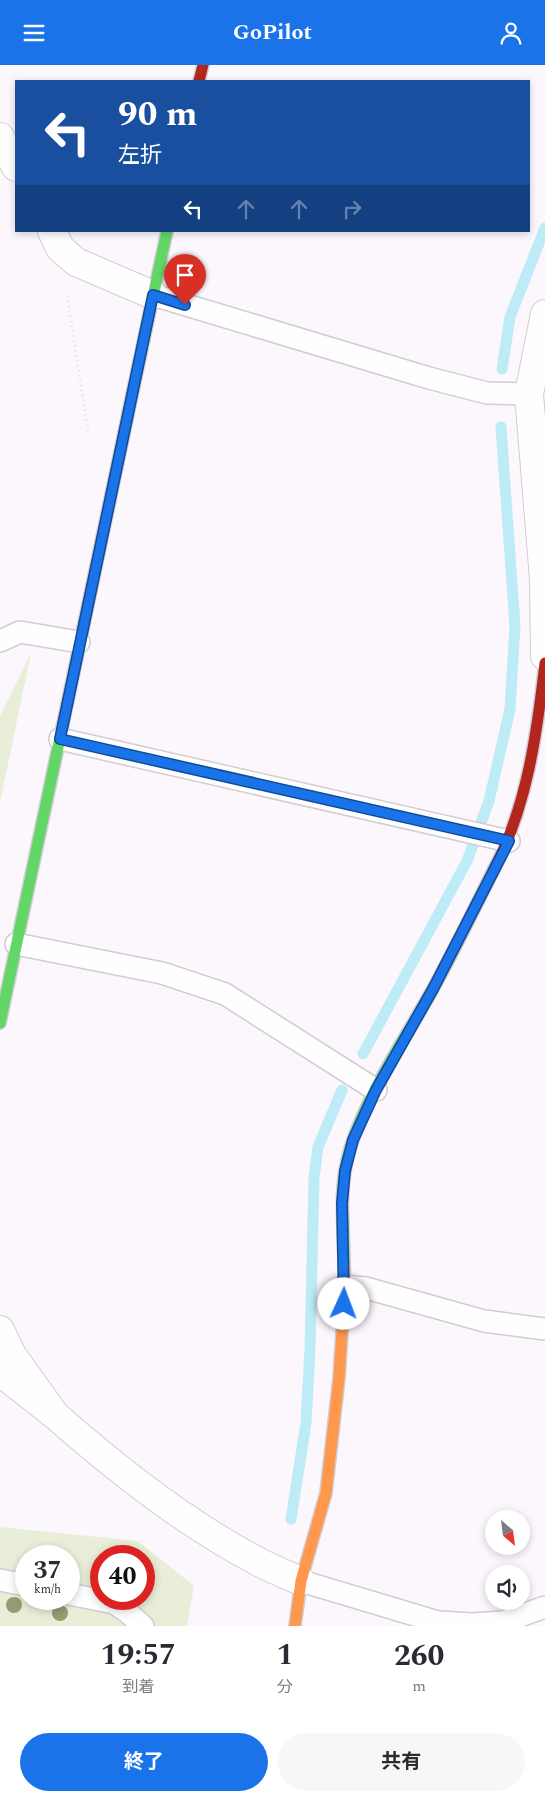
<!DOCTYPE html>
<html lang="ja">
<meta charset="utf-8">
<style>
:root{--surface:#fff;--page:#f7f7f7;--text:#2b2b33;--muted:#7c7c81;--accent:#1a73e8}
body{margin:0;font-family:Spectral,"Noto Sans JP",serif;background:var(--page);color:var(--text);height:100vh;display:flex;flex-direction:column;font-size:19px;white-space:nowrap}
*{box-sizing:border-box;margin:0}
p{font-size:16px;color:var(--muted)}
.icon{flex:none;width:28px;height:28px;fill:none;stroke:currentColor;stroke-width:2;stroke-linecap:round;stroke-linejoin:round}
.map{position:relative;height:1561px;overflow:hidden}
.drawer{display:flex;flex-direction:column;background:var(--surface);flex:1}
.drawer>*{flex:none}
.banner{position:absolute;left:15px;top:15px;width:515px;height:152px;border-radius:0px;box-shadow:0 2px 8px #0003;background:#1a4fa0;color:#fff;overflow:hidden}
.needle{width:32px;rotate:152deg}
.tools{position:absolute;left:485px;top:1445px;display:grid;gap:10px}
.tools a{display:grid;place-items:center;width:45px;height:45px;border-radius:50%;background:var(--surface);box-shadow:0 2px 8px #0003;font-size:25px}
.speed{position:absolute;left:15px;top:1480px;display:flex;gap:10px;font-size:25px;font-weight:700;text-align:center}
.speed>*{display:grid;place-content:center;width:65px;height:65px;border-radius:50%;background:var(--surface);box-shadow:0 2px 8px #0003;line-height:1}
.speed small{font-size:12px;font-weight:400}
.speed .limit{border:8px solid #d22;background:#fff;color:#111}
.pin{position:absolute;display:grid;place-items:center;width:42px;height:42px;color:#fff;margin:-51px -21px;border-radius:50% 50% 50% 0;rotate:-45deg;box-shadow:0 0 5px #0007}
.pin .icon{rotate:45deg}
.me{position:absolute;width:55px;margin:-28px;rotate:2deg;stroke-linejoin:round;filter:drop-shadow(0 0 4px #0008)}
.turn{display:flex;align-items:center;gap:18px;height:105px;padding:0 20px;font-size:22px}
.turn .icon{width:65px;height:65px;stroke-width:2.5}
.turn b{display:block;font-size:35px;line-height:42px}
.lanes{display:flex;align-items:center;height:48px;padding:0 20px;background:#0003;justify-content:center;gap:25px;direction:ltr}
.lanes .off{opacity:.35}
.eta{display:flex;justify-content:space-evenly;align-items:center;height:85px;text-align:center}
.eta b{font-size:30px;font-weight:700;line-height:35px}
.primary-button{display:flex;gap:10px;margin-top:auto;padding:10px 20px}
.primary-button a{flex:1;height:58px;border-radius:30px;background:var(--accent);color:#fff;font-size:20px;font-weight:700;line-height:58px;text-align:center}
.primary-button a+a{background:var(--page);color:var(--text)}
header{display:flex;justify-content:space-between;align-items:center;height:65px;padding:0 20px;background:var(--accent);color:#fff;font-size:22px;font-weight:700}
.map>svg:first-child{display:block}
</style>
<header><svg class="icon" aria-label="menu" viewBox="0 0 24 24"><path d="M4 6h16M4 12h16M4 18h16"/></svg>GoPilot<svg class="icon" aria-label="person" viewBox="0 0 24 24"><circle cx="12" cy="8" r="4"/><path d="M4 21q1-7 8-7t8 7"/></svg></header>
<div class="map">
<svg width="545" height="1561" viewBox="0 0 545 1561">
<rect width="100%" height="100%" fill="#fcf7fd"/>
<!-- green -->
<g fill="#e8eed8" fill-rule="evenodd">
<polygon points="31,588 0,738 0,651"/>
<path d="M0 1462 138 1476 194 1521 187 1561H0ZM26 1491H69V1534H26ZM101 1491H144V1534H101Z"/>
</g>
<g fill="none" stroke-linecap="round" stroke-linejoin="round">
<!-- stream -->
<g stroke="#bdebf6" stroke-width="11">
<polyline points="502,304 510,252 545,163"/>
<polyline points="363,989 467,796 489,736 510,644 515,561 501,362"/>
<polyline points="291,1454 306,1358 310,1284 314,1113 318,1082 342,1025"/>
</g>
<defs>
<g id="lane">
<polyline points="153,230 429,313 487,328 529,329"/>
<polyline points="0,576 20,567 79,577"/>
<polyline points="60,674 509,776"/>
<polyline points="16,879 162,908 225,929 376,1025"/>
<polyline points="345,1221 366,1223 484,1256 545,1264"/>
<polyline points="0,1515 26,1520"/>
<polyline points="301,1516 438,1557 472,1559 503,1557 545,1542"/>
<polyline points="69,1529 114,1538 126,1546 143,1561"/>
</g>
<g id="street">
<polyline points="0,72 16,102"/>
<polyline points="52,166 60,183 76,197 153,230"/>
<polyline points="545,249 529,329 544,514 545,591"/>
<polyline points="0,1265 12,1290 55,1350 0,1307"/>
<path d="M55 1350C115 1403 188 1460 259 1497 272 1504 287 1510 301 1516"/>
</g>
<g id="fast">
<polyline points="132,330 167,166"/>
<polyline points="0,958 65,649"/>
<path d="M344 1197C344 1167 340 1136 345 1106 353 1051 402 979 430 929 453 889 473 846 494 804"/>
</g>
<g id="slow">
<polyline points="65,649 132,330"/>
<polyline points="295,1561 301,1516 326,1428 339,1313 345,1221 344,1197"/>
</g>
<g id="jam">
<polyline points="199,16 203,0"/>
<path d="M494 804C527 742 537 668 545 598"/>
</g>
</defs>
<!-- lane casing -->
<use href="#lane" stroke="#d1cdd1" stroke-width="24"/>
<!-- street casing -->
<use href="#street" stroke="#d1cdd1" stroke-width="30"/>
<!-- fast casing -->
<use href="#fast" stroke="#d1cdd1" stroke-width="14"/>
<!-- slow casing -->
<use href="#slow" stroke="#d1cdd1" stroke-width="14"/>
<!-- jam casing -->
<use href="#jam" stroke="#d1cdd1" stroke-width="14"/>
<!-- path -->
<polyline stroke="#e0dee0" stroke-width="3" stroke-dasharray="1 4" stroke-linecap="butt" points="67,231 88,366"/>
<!-- lane -->
<use href="#lane" stroke="#fffeff" stroke-width="21"/>
<!-- street -->
<use href="#street" stroke="#fffeff" stroke-width="28"/>
<!-- fast -->
<use href="#fast" stroke="#63d668" stroke-width="11"/>
<!-- slow -->
<use href="#slow" stroke="#ff974d" stroke-width="11"/>
<!-- jam -->
<use href="#jam" stroke="#b3261e" stroke-width="11"/>
</g>
<!-- trees -->
<g fill="#959c72">
<circle cx="14" cy="1540" r="8"/>
<circle cx="60" cy="1548" r="8"/>
</g>
<g fill="none" stroke-linecap="round" stroke-linejoin="round">
<defs>
<polyline id="route" points="185,240 153,230 60,674 509,776 433,924 376,1025 353,1075 345,1106 342,1138 344,1239"/>
</defs>
<!-- route casing -->
<use href="#route" stroke="#114b97" stroke-width="12"/>
<!-- route -->
<use href="#route" stroke="#1a73e8" stroke-width="9"/>
</g>
</svg>
<div class="tools">
<a><svg class="needle" viewBox="-14 -14 28 28"><path d="M0-13l5 13h-10z" fill="#e53935"/><path d="M0 13l5-13h-10z" fill="#7c7c81"/></svg></a>
<a><svg class="icon" aria-label="sound" viewBox="0 0 24 24"><path d="M4 9h4l5-4v14l-5-4H4zM17 9q2 3 0 6"/></svg></a>
</div>
<div class="speed"><div>37<small>km/h</small></div><div class="limit">40</div></div>
<div class="pin" style="left:185px;top:240px;background:#d93025"><svg class="icon" aria-label="arrive" viewBox="0 0 24 24"><path d="M6 21V4h12l-3 4 3 4H6"/></svg></div>
<svg class="me" style="left:344px;top:1239px" viewBox="-20 -20 40 40"><circle r="19" fill="#fff"/><path d="M0-13L10 11 0 6-10 11z" fill="#1a73e8"/></svg>
<div class="banner">
<div class="turn"><svg class="icon" aria-label="left" viewBox="0 0 24 24"><path d="M17 20v-9H6M10 6l-5 5 5 5"/></svg><div><b>90 m</b>左折</div></div>
<div class="lanes"><svg class="icon" aria-label="left" viewBox="0 0 24 24"><path d="M17 20v-9H6M10 6l-5 5 5 5"/></svg><svg class="icon off" aria-label="ahead" viewBox="0 0 24 24"><path d="M12 20V5M6 11l6-6 6 6"/></svg><svg class="icon off" aria-label="ahead" viewBox="0 0 24 24"><path d="M12 20V5M6 11l6-6 6 6"/></svg><svg class="icon off" aria-label="right" viewBox="0 0 24 24"><path d="M7 20v-9h11M14 6l5 5-5 5"/></svg></div>
</div>
</div>
<section class="drawer">
<div class="eta">
<div><b>19:57</b><p>到着</p></div>
<div><b>1</b><p>分</p></div>
<div><b>260</b><p>m</p></div>
</div>
<div class="primary-button"><a>終了</a><a>共有</a></div>
</section>
